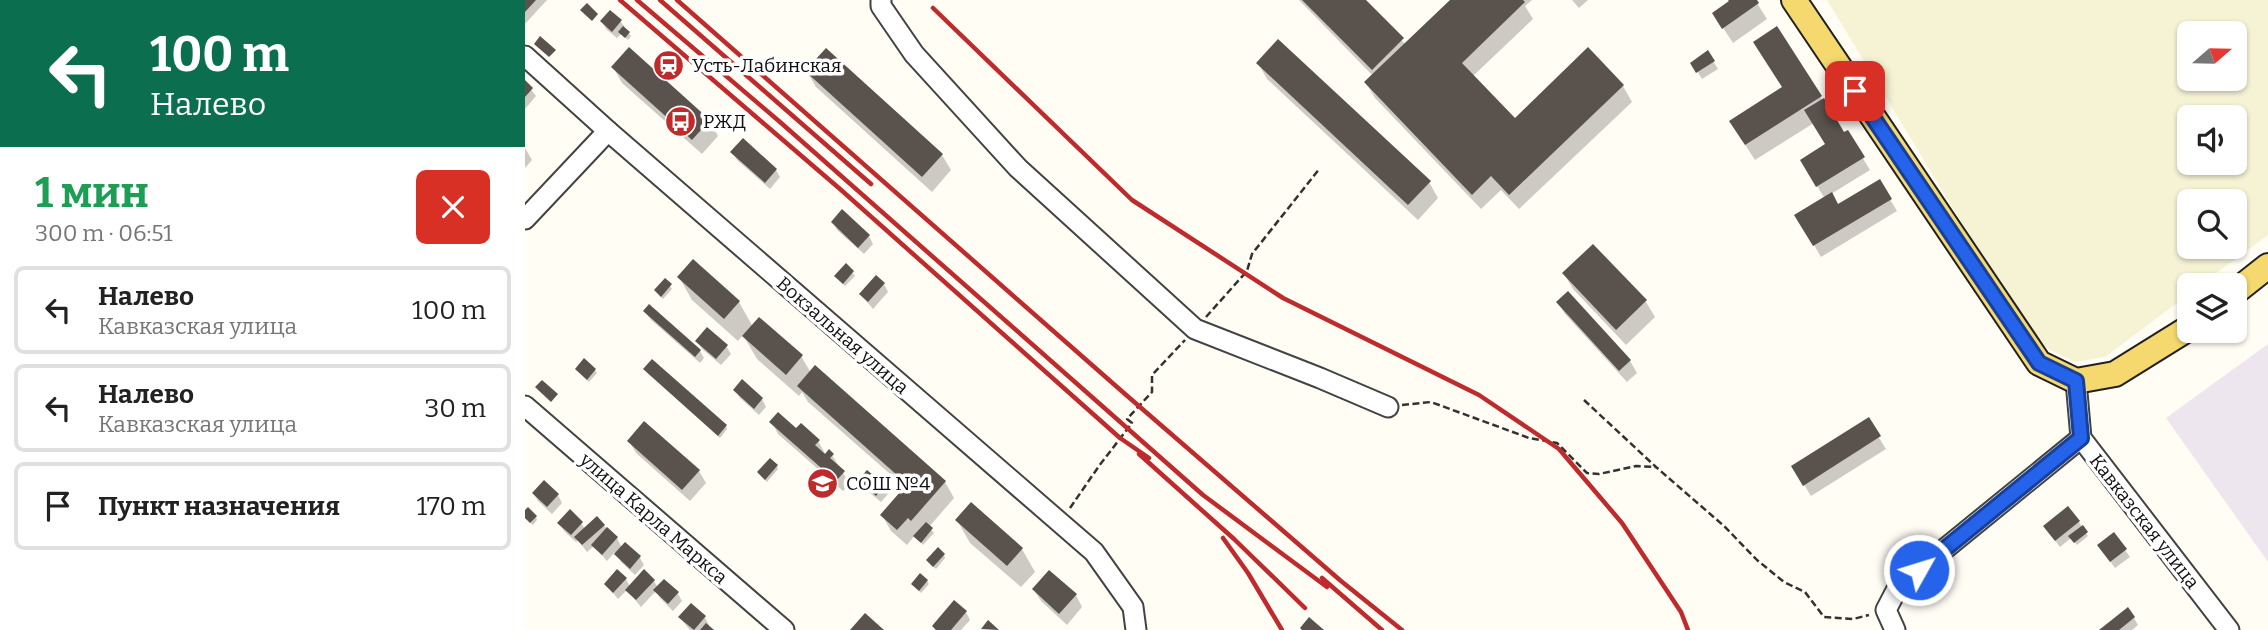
<!DOCTYPE html>
<html lang="ru">
<meta charset="utf-8">
<style>
:root{--surface:#fff;--page:#f2f2f2;--text:#222;--muted:#767676;--line:#e0e0e0}
body{margin:0;font-family:Bitter,serif;background:var(--page);color:var(--text);height:100vh;display:flex;flex-direction:column;font-size:26px;white-space:nowrap}
*{box-sizing:border-box;margin:0}
p{font-size:23px;color:var(--muted)}
.icon{flex:none;width:38px;height:38px;fill:none;stroke:currentColor;stroke-width:2;stroke-linecap:round;stroke-linejoin:round}
.map{position:relative;flex:1;overflow:hidden}
.drawer{display:flex;flex-direction:column;background:var(--surface);width:525px}
.drawer>*{flex:none}
.guide{background:#0b6e4f;color:#fff;overflow:hidden}
.needle{width:46px;rotate:70deg}
.buttons{position:absolute;left:1652px;top:21px;display:grid;gap:14px}
.buttons a{display:grid;place-items:center;width:70px;height:70px;border-radius:10px;background:var(--surface);box-shadow:0 2px 5px #0004;font-size:35px}
.pin{position:absolute;display:grid;place-items:center;width:60px;height:60px;color:#fff;margin:-30px;border-radius:14px;box-shadow:0 4px 10px #0006}
.me{position:absolute;width:77px;margin:-38px;rotate:51deg;stroke-linejoin:round;filter:drop-shadow(0 0 5px #0008)}
.turn{display:flex;align-items:center;gap:24px;height:147px;padding:0 35px;font-size:32px}
.turn .icon{width:91px;height:91px;stroke-width:2.5}
.turn b{display:block;font-size:49px;line-height:60px}
.round{display:grid;place-items:center;flex:none;width:74px;height:74px;border-radius:10px;background:var(--page)}
.headline{display:flex;align-items:center;justify-content:space-between;height:119px;padding:0 35px}
h1{font-size:42px;font-weight:700;line-height:52px;color:#1e9e55}
ul{padding:0;list-style:none}
li{display:flex;align-items:center;gap:21px;height:88px;margin:0 14px 10px;padding:0 21px;border:4px solid var(--line);border-radius:10px}
li div{flex:1}
li b{display:block;font-size:26px}
li em{font-style:normal}
main{display:flex;flex:1;min-height:0}
.map>svg:first-child{display:block}
</style>
<main>
<section class="drawer">
<div class="guide">
<div class="turn"><svg class="icon" aria-label="left" viewBox="0 0 24 24"><path d="M17 20v-9H6M10 6l-5 5 5 5"/></svg><div><b>100 m</b>Налево</div></div>
</div>
<div class="headline"><div><h1>1 мин</h1><p>300 m · 06:51</p></div><a class="round" style="background:#d93025;color:#fff"><svg class="icon" aria-label="close" viewBox="0 0 24 24"><path d="M6 6l12 12M18 6L6 18"/></svg></a></div>
<ul>
<li><svg class="icon" aria-label="left" viewBox="0 0 24 24"><path d="M17 20v-9H6M10 6l-5 5 5 5"/></svg><div><b>Налево</b><p>Кавказская улица</p></div><em>100 m</em></li>
<li><svg class="icon" aria-label="left" viewBox="0 0 24 24"><path d="M17 20v-9H6M10 6l-5 5 5 5"/></svg><div><b>Налево</b><p>Кавказская улица</p></div><em>30 m</em></li>
<li><svg class="icon" aria-label="arrive" viewBox="0 0 24 24"><path d="M6 21V4h12l-3 4 3 4H6"/></svg><div><b>Пункт назначения</b></div><em>170 m</em></li>
</ul>
</section>
<div class="map">
<svg width="1743" height="630" viewBox="0 0 1743 630">
<rect width="100%" height="100%" fill="#fffdf4"/>
<!-- industrial -->
<polygon fill="#eee6ee" points="1743,344 1743,562 1641,418"/>
<!-- farmland -->
<path fill="#f5f3d4" fill-rule="evenodd" d="M1302 0H1743V235L1675 285H1664V294L1580 357 1550 362 1522 348 1498 324ZM1664 33H1710V79H1664ZM1664 117H1710V163H1664ZM1664 201H1710V247H1664Z"/>
<!-- shadow -->
<g fill="#0003">
<polygon points="0,0 22,0 0,24"/>
<polygon points="774,0 838,0 881,45 928,0 1007,0 1000,6 1008,19 948,76 990,120 1063,50 1098,86 1107,102 994,209 976,190 956,209 850,98 841,83 848,76"/>
<polygon points="1047,0 1063,0 1054,8"/>
<polygon points="1203,0 1230,0 1242,19 1208,43 1189,14 1205,3"/>
<polygon points="77,21 96,22 106,36 103,40 96,34 92,38 81,29"/>
<polygon points="1252,29 1319,134 1322,132 1345,170 1306,194 1313,206 1354,181 1372,211 1296,257 1272,216 1300,199 1277,161 1302,145 1289,123 1230,160 1215,137 1258,88"/>
<polygon points="1183,53 1193,69 1177,79 1167,63"/>
<polygon points="733,63 904,182 913,198 893,220 742,79"/>
<polygon points="88,67 184,121 193,136 177,154 97,83"/>
<polygon points="282,72 417,155 426,170 407,192 291,87"/>
<polygon points="0,82 11,96 0,109"/>
<polygon points="0,148 7,160 0,168"/>
<polygon points="207,152 251,170 255,177 245,189 212,160"/>
<polygon points="308,222 344,236 348,244 339,254 312,230"/>
<polygon points="1068,246 1121,302 1130,317 1101,345 1048,289 1039,274"/>
<polygon points="321,266 330,276 320,286 313,279"/>
<polygon points="154,277 214,302 228,327 276,356 286,373 290,368 420,482 429,498 404,527 409,533 398,545 390,535 382,545 366,531 357,515 381,488 283,402 277,392 274,396 232,359 218,335 213,341 167,300"/>
<polygon points="359,284 363,292 348,309 336,295"/>
<polygon points="145,286 147,289 138,299 133,294"/>
<polygon points="1043,294 1105,361 1112,373 1102,382 1040,314 1033,303"/>
<polygon points="120,311 175,351 179,358 175,363 125,319"/>
<polygon points="172,341 201,346 206,354 196,365 177,349"/>
<polygon points="70,370 72,373 64,382 54,372"/>
<polygon points="120,370 201,426 202,429 195,438"/>
<polygon points="217,382 237,399 241,407 234,415 215,398 210,390"/>
<polygon points="1343,420 1361,449 1286,496 1268,467"/>
<polygon points="247,422 293,441 301,455 307,455 325,484 318,491 253,434"/>
<polygon points="104,441 174,471 181,483 165,501 111,453"/>
<polygon points="252,466 253,469 242,482 236,476"/>
<polygon points="335,480 358,486 363,494 356,502 339,488"/>
<polygon points="19,482 33,495 37,503 27,514 13,501 9,494"/>
<polygon points="0,513 11,517 12,520 8,525 0,518"/>
<polygon points="432,520 497,549 510,572 496,587 445,543"/>
<polygon points="1554,522 1563,536 1552,545 1546,538 1535,547 1525,534"/>
<polygon points="34,523 56,523 60,529 79,526 92,538 97,548 100,544 115,558 119,565 110,575 96,562 90,552 82,561 69,546 62,552 53,540 51,542 39,531"/>
<polygon points="1574,546 1600,550 1605,557 1590,568"/>
<polygon points="419,555 420,558 411,569 405,564"/>
<polygon points="101,579 105,587 129,581 133,588 153,594 157,601 148,611 135,598 131,591 116,607 102,590 93,599 81,584"/>
<polygon points="402,581 404,584 396,593 390,587"/>
<polygon points="509,590 551,595 557,607 542,625 516,601"/>
<polygon points="441,612 445,620 436,630 411,630 409,626"/>
<polygon points="155,618 180,618 184,625 183,627 186,630 165,630"/>
<polygon points="1609,618 1613,625 1607,630 1577,630"/>
</g>
<!-- building -->
<g fill="#59524d">
<polygon points="0,0 11,0 0,12"/>
<polygon points="777,0 841,0 879,38 847,70"/>
<polygon points="925,0 998,0 1000,2 937,63 990,118 1063,47 1099,85 984,195 966,176 947,195 839,82"/>
<polygon points="1203,0 1232,0 1234,3 1197,29 1187,13 1204,1"/>
<polygon points="62,3 73,14 67,21 55,10"/>
<polygon points="85,10 97,20 87,32 75,21"/>
<polygon points="98,26 105,32 100,38 93,32"/>
<polygon points="1252,26 1297,96 1220,145 1204,121 1257,87 1228,42"/>
<polygon points="15,36 31,50 24,57 9,44"/>
<polygon points="753,39 906,181 883,205 731,63"/>
<polygon points="104,47 185,120 167,140 86,67"/>
<polygon points="301,48 418,154 397,177 280,71"/>
<polygon points="1183,50 1190,61 1171,73 1165,63"/>
<polygon points="0,80 8,88 0,97"/>
<polygon points="1299,98 1319,132 1323,130 1340,157 1291,187 1275,160 1300,144 1279,110"/>
<polygon points="218,138 252,169 240,183 205,152"/>
<polygon points="1355,179 1367,199 1288,246 1269,215 1307,192 1313,204"/>
<polygon points="317,209 345,235 333,248 306,222"/>
<polygon points="1068,244 1122,300 1091,330 1037,273"/>
<polygon points="168,259 215,301 199,319 152,277"/>
<polygon points="321,263 329,271 318,284 309,276"/>
<polygon points="351,275 360,283 343,302 334,294"/>
<polygon points="140,278 147,284 136,297 129,290"/>
<polygon points="1043,291 1106,360 1094,371 1031,302"/>
<polygon points="124,304 176,350 170,357 118,311"/>
<polygon points="234,317 278,355 261,375 217,336"/>
<polygon points="182,327 203,345 191,359 170,341"/>
<polygon points="59,358 71,369 62,380 50,369"/>
<polygon points="127,359 202,425 193,436 118,369"/>
<polygon points="290,365 421,481 386,521 383,518 372,530 355,515 382,484 272,386"/>
<polygon points="217,379 238,398 229,409 208,390"/>
<polygon points="17,380 33,394 26,402 10,387"/>
<polygon points="253,412 271,428 276,423 295,440 290,445 300,454 304,449 309,454 305,458 320,471 311,481 244,422"/>
<polygon points="1344,417 1356,436 1278,486 1266,466"/>
<polygon points="119,421 175,470 157,490 102,441"/>
<polygon points="245,458 253,465 240,480 232,472"/>
<polygon points="342,470 360,485 351,496 333,480"/>
<polygon points="19,480 34,494 22,507 7,493"/>
<polygon points="446,502 498,548 482,566 430,520"/>
<polygon points="1543,506 1555,521 1530,541 1518,526"/>
<polygon points="3,507 12,516 5,523 0,518 0,510"/>
<polygon points="45,509 58,522 46,535 32,523"/>
<polygon points="72,516 80,525 57,545 49,537"/>
<polygon points="401,522 408,528 396,543 388,536"/>
<polygon points="1558,525 1563,532 1549,543 1543,536"/>
<polygon points="82,527 93,537 77,555 66,545"/>
<polygon points="1589,532 1602,549 1585,562 1572,545"/>
<polygon points="100,542 116,556 105,569 89,554"/>
<polygon points="413,547 420,554 408,567 401,560"/>
<polygon points="92,569 102,578 88,593 79,584"/>
<polygon points="119,569 130,580 111,600 100,590"/>
<polygon points="524,570 552,594 534,614 507,589"/>
<polygon points="395,573 403,580 394,591 386,584"/>
<polygon points="139,579 154,592 143,604 128,590"/>
<polygon points="429,600 442,611 426,630 411,630 407,626"/>
<polygon points="166,603 181,616 169,630 153,617"/>
<polygon points="1603,607 1610,617 1594,630 1574,630"/>
<polygon points="340,613 359,630 325,630"/>
<polygon points="784,617 799,630 777,630 775,628"/>
<polygon points="463,620 474,630 456,629"/>
<polygon points="181,623 189,630 175,630"/>
</g>
<g fill="none" stroke-linecap="round" stroke-linejoin="round">
<defs>
<g id="minor">
<polyline points="356,0 356,6 389,54 493,168 670,329 795,378 863,407"/>
<polyline points="0,56 83,131 569,552 608,607 611,630"/>
<polyline points="0,219 83,131"/>
<polyline points="1551,381 1556,438 1704,630"/>
<polyline points="0,406 259,630"/>
<polyline points="1370,630 1361,610 1373,587 1556,438"/>
</g>
<g id="major">
<polyline points="1269,0 1514,363 1551,381 1590,374 1664,328"/>
<polyline points="1710,292 1743,266"/>
</g>
</defs>
<!-- minor casing -->
<use href="#minor" stroke="#434343" stroke-width="23"/>
<!-- major casing -->
<use href="#major" stroke="#212121" stroke-width="28"/>
<!-- path -->
<g stroke="#323232" stroke-width="2.5" stroke-dasharray="7 3.5" stroke-linecap="butt">
<polyline points="681,317 722,271 727,254 795,168"/>
<polyline points="1059,400 1131,467 1199,526 1232,560 1259,582 1280,592 1299,617 1328,619 1344,615"/>
<polyline points="877,405 906,402 1004,438 1032,443 1062,473 1074,474 1111,466 1131,467"/>
<polyline points="545,508 574,466 607,423 602,419 627,392 627,375 660,340"/>
</g>
<!-- minor -->
<use href="#minor" stroke="#fff" stroke-width="19"/>
<!-- major -->
<use href="#major" stroke="#f5d86e" stroke-width="24"/>
<!-- rail -->
<g stroke="#bf2a2c" stroke-width="4.5">
<polyline points="95,0 315,189 595,438 624,458"/>
<polyline points="112,0 255,122 678,495 802,587"/>
<polyline points="135,0 346,184"/>
<polyline points="152,0 600,394 816,581 877,630"/>
<polyline points="408,8 607,200 758,298 954,395 1034,449 1097,523 1156,612 1163,630"/>
<polyline points="614,454 709,539 780,608"/>
<polyline points="698,538 723,573 757,630"/>
<polyline points="797,578 857,630"/>
</g>
</g>
<g fill="none" stroke-linecap="round" stroke-linejoin="round">
<defs>
<polyline id="route" points="1330,91 1514,363 1551,381 1556,438 1394,570"/>
</defs>
<!-- route casing -->
<use href="#route" stroke="#184099" stroke-width="18"/>
<!-- route -->
<use href="#route" stroke="#2563eb" stroke-width="12"/>
</g>
<!-- icons -->
<defs>
<symbol id="station-disc" viewBox="-11 -11 22 22"><circle r="9.5" fill="#bf2a2c" stroke="#fff"/><path d="M-3-6H3Q5-6 5-4V2Q5 4 3 4L4.5 6H3L1.5 4h-3L-3 6H-4.5L-3 4Q-5 4-5 2V-4Q-5-6-3-6ZM-3.5-4v3h7v-3ZM-3.5 1v1.5H-2V1ZM2 1v1.5H3.5V1Z" fill="#fff"/></symbol>
<symbol id="bus-disc" viewBox="-11 -11 22 22"><circle r="9.5" fill="#bf2a2c" stroke="#fff"/><path d="M-5-6H5V4H4V6H2V4H-2V6H-4V4H-5ZM-3.5-4V0h7V-4ZM-3.5 1.2v1.5H-2V1.2ZM2 1.2v1.5H3.5V1.2Z" fill="#fff"/></symbol>
<symbol id="school-disc" viewBox="-11 -11 22 22"><circle r="9.5" fill="#bf2a2c" stroke="#fff"/><path d="M0-5L7-2L0 1L-7-2ZM-4 1L0 2.5L4 1V4Q0 6-4 4Z" fill="#fff"/></symbol>
</defs>
<g fill-rule="evenodd">
<use href="#station-disc" x="126" y="48" width="35" height="35"/>
<use href="#bus-disc" x="138" y="104" width="35" height="35"/>
<use href="#school-disc" x="280" y="466" width="35" height="35"/>
</g>
<g text-anchor="middle" stroke-width="7" stroke-linejoin="round" paint-order="stroke">
<!-- poi labels -->
<g font-size="19" fill="#101010" stroke="#fff" text-anchor="start">
<text x="167" y="72">Усть-Лабинская</text>
<text x="178" y="128">РЖД</text>
<text x="321" y="490">СОШ №4</text>
</g>
<!-- street labels -->
<g font-size="19" fill="#101010" stroke="#fff">
<text transform="translate(318 335) rotate(41)" y="7">Вокзальная улица</text>
<text transform="translate(129 518) rotate(41)" y="7">улица Карла Маркса</text>
<text transform="translate(1620 521) rotate(52)" y="7">Кавказская улица</text>
</g>
</g>
</svg>
<div class="buttons">
<a><svg class="needle" viewBox="-14 -14 28 28"><path d="M0-13l5 13h-10z" fill="#e53935"/><path d="M0 13l5-13h-10z" fill="#767676"/></svg></a>
<a><svg class="icon" aria-label="sound" viewBox="0 0 24 24"><path d="M4 9h4l5-4v14l-5-4H4zM17 9q2 3 0 6"/></svg></a>
<a><svg class="icon" aria-label="search" viewBox="0 0 24 24"><circle cx="10" cy="10" r="6"/><path d="M15 15l6 6"/></svg></a>
<a><svg class="icon" aria-label="layers" viewBox="0 0 24 24"><path d="M12 4l9 5-9 5-9-5zM3 14l9 5 9-5"/></svg></a>
</div>
<div class="pin" style="left:1330px;top:91px;background:#d93025"><svg class="icon" aria-label="arrive" viewBox="0 0 24 24"><path d="M6 21V4h12l-3 4 3 4H6"/></svg></div>
<svg class="me" style="left:1394px;top:570px" viewBox="-20 -20 40 40"><circle r="17" fill="#2563eb" stroke="#fff" stroke-width="3"/><path d="M0-11L8 9 0 5-8 9z" fill="#fff"/></svg>
</div>
</main>
